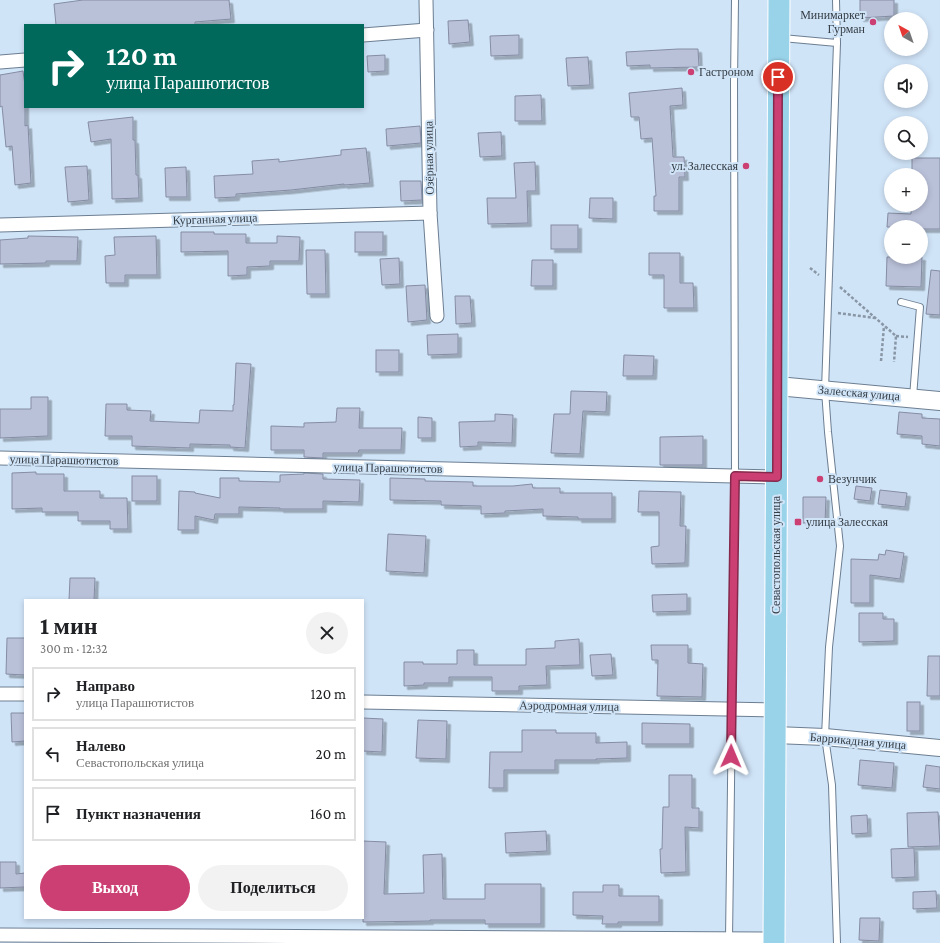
<!DOCTYPE html>
<html lang="ru">
<meta charset="utf-8">
<style>
:root{--surface:#fff;--page:#f2f2f2;--text:#202124;--muted:#757577;--line:#e0e0e0;--accent:#cb3f73}
body{margin:0;font-family:"Crimson Pro",serif;background:var(--page);color:var(--text);height:100vh;display:flex;flex-direction:column;font-size:15px;white-space:nowrap}
*{box-sizing:border-box;margin:0}
p{font-size:13px;color:var(--muted)}
.icon{flex:none;width:22px;height:22px;fill:none;stroke:currentColor;stroke-width:2;stroke-linecap:round;stroke-linejoin:round}
.map{position:relative;flex:1;overflow:hidden}
.panel{position:absolute;left:24px;top:599px;width:340px;height:320px;display:flex;flex-direction:column;background:var(--surface);border-radius:0px;box-shadow:0 2px 6px #0003}
.panel>*{flex:none}
.top-card{position:absolute;left:24px;top:24px;width:340px;height:84px;border-radius:0px;box-shadow:0 2px 6px #0003;background:#00695c;color:#fff;overflow:hidden}
.needle{width:26px;rotate:320deg}
.buttons{position:absolute;left:884px;top:12px;display:grid;gap:8px}
.buttons a{display:grid;place-items:center;width:44px;height:44px;border-radius:50%;background:var(--surface);box-shadow:0 2px 6px #0003;font-size:20px}
.pin{position:absolute;display:grid;place-items:center;width:34px;height:34px;color:#fff;margin:-17px;border:2px solid #fff;border-radius:50%;box-shadow:0 1px 4px #0007}
.me{position:absolute;width:44px;margin:-22px;rotate:1deg;stroke-linejoin:round;filter:drop-shadow(0 0 3px #0008)}
.turn{display:flex;align-items:center;gap:14px;height:84px;padding:0 16px;font-size:18px}
.turn .icon{width:52px;height:52px;stroke-width:2.5}
.turn b{display:block;font-size:28px;line-height:34px}
.round{display:grid;place-items:center;flex:none;width:42px;height:42px;border-radius:21px;background:var(--page)}
.headline{display:flex;align-items:center;justify-content:space-between;height:68px;padding:0 16px}
h1{font-size:24px;font-weight:700;line-height:30px}
.button{display:flex;gap:8px;margin-top:auto;padding:8px 16px}
.button a{flex:1;height:46px;border-radius:24px;background:var(--accent);color:#fff;font-size:16px;font-weight:700;line-height:46px;text-align:center}
.button a+a{background:var(--page);color:var(--text)}
ul{padding:0;list-style:none}
li{display:flex;align-items:center;gap:12px;height:54px;margin:0 8px 6px;padding:0 8px;border:2px solid var(--line);border-radius:0px}
li div{flex:1}
li b{display:block;font-size:15px}
li em{font-style:normal}
.map>svg:first-child{display:block}
</style>
<div class="map">
<svg width="940" height="943" viewBox="0 0 940 943">
<defs>
<filter id="shadow"><feDropShadow dx="3.5" dy="3.5" stdDeviation="0" flood-color="#0004"/></filter>
</defs>
<rect width="100%" height="100%" fill="#d0e4f8"/>
<!-- building -->
<g fill="#b9c1d9" stroke="#858ca3" filter="url(#shadow)">
<polygon points="83,0 229,0 231,19 195,22 195,25 56,25 54,4"/>
<polygon points="860,0 894,0 894,16 860,18"/>
<polygon points="468,20 470,42 449,44 448,21"/>
<polygon points="519,35 519,55 491,56 490,36"/>
<polygon points="678,49 698,49 699,67 650,68 650,65 627,66 626,52"/>
<polygon points="385,55 385,71 368,72 367,56"/>
<polygon points="588,57 590,85 568,86 566,58"/>
<polygon points="23,71 25,85 25,126 28,125 31,183 15,185 12,146 6,147 2,106 0,107 0,75"/>
<polygon points="682,88 683,105 670,106 673,157 684,157 685,177 679,177 679,211 654,211 654,196 656,196 652,138 641,139 639,117 631,117 629,93"/>
<polygon points="541,95 542,121 515,121 515,96"/>
<polygon points="133,117 133,140 135,140 136,175 138,175 139,198 112,199 111,139 91,142 88,122"/>
<polygon points="420,126 421,143 387,146 386,129"/>
<polygon points="501,132 502,156 480,157 478,133"/>
<polygon points="366,148 370,183 344,185 344,184 291,190 236,194 236,197 215,198 214,176 253,174 252,161 279,159 279,162 341,155 341,150"/>
<polygon points="912,158 940,158 940,229 921,229 921,227 887,227 888,213 911,214 911,205 921,205 921,175 912,175"/>
<polygon points="535,162 536,191 527,191 528,223 488,224 487,198 516,198 514,163"/>
<polygon points="87,166 89,200 68,202 65,167"/>
<polygon points="186,167 187,197 166,197 165,168"/>
<polygon points="400,181 421,181 422,200 401,201"/>
<polygon points="590,198 613,198 613,219 589,218"/>
<rect x="551" y="225" width="27" height="24"/>
<polygon points="181,232 214,232 214,234 246,234 246,243 277,243 277,236 300,237 299,261 270,261 270,266 247,267 247,275 228,276 228,251 181,252"/>
<rect x="355" y="232" width="28" height="20"/>
<polygon points="28,236 78,237 77,261 46,261 46,263 0,264 0,240 28,238"/>
<polygon points="156,236 157,275 125,275 125,283 106,283 105,256 115,255 114,237"/>
<polygon points="306,250 325,250 326,294 307,294"/>
<polygon points="649,253 680,253 680,283 693,283 694,308 664,308 664,275 649,275"/>
<polygon points="887,257 922,257 921,287 886,286"/>
<polygon points="399,258 400,284 382,285 380,259"/>
<polygon points="532,260 553,260 553,286 531,286"/>
<polygon points="931,270 940,271 940,315 926,314"/>
<polygon points="425,285 427,320 408,322 406,286"/>
<polygon points="455,296 470,296 472,323 456,324"/>
<polygon points="458,334 458,354 428,355 427,335"/>
<rect x="376" y="350" width="23" height="22"/>
<polygon points="624,355 654,356 653,376 623,376"/>
<polygon points="236,363 251,364 245,448 230,447 230,445 190,444 190,448 132,446 132,436 105,436 106,404 127,404 127,410 151,411 150,421 199,423 200,410 233,411 233,405 234,405"/>
<polygon points="571,391 607,392 606,412 583,411 580,454 551,453 554,414 570,414"/>
<polygon points="31,397 48,397 48,436 0,438 0,409 31,409"/>
<polygon points="337,408 360,408 359,428 402,428 401,450 359,450 358,453 323,453 323,458 304,457 304,450 271,450 271,426 304,427 304,423 336,422"/>
<polygon points="899,412 922,414 922,418 940,419 940,446 922,444 922,436 897,434"/>
<polygon points="495,414 513,415 512,443 478,442 478,446 460,447 459,422 495,421"/>
<polygon points="418,417 432,418 432,438 418,438"/>
<polygon points="703,436 703,465 660,465 660,437"/>
<polygon points="36,472 36,474 64,474 64,491 100,491 100,498 127,498 128,529 110,529 110,521 78,521 78,512 42,512 42,508 12,509 12,473"/>
<polygon points="304,473 323,474 323,479 360,480 359,502 323,501 323,509 280,509 280,508 239,507 239,514 215,514 214,520 195,516 195,530 178,530 179,491 195,492 195,493 220,498 220,478 239,478 239,481 280,482 280,475 304,474"/>
<rect x="132" y="476" width="25" height="25"/>
<polygon points="390,478 425,479 425,481 473,482 473,486 513,486 532,484 533,488 560,488 560,493 612,493 612,519 578,519 578,517 543,516 543,509 505,511 505,513 481,514 481,506 441,505 441,501 390,500"/>
<polygon points="856,486 872,488 870,501 854,499"/>
<polygon points="880,490 907,493 905,507 878,504"/>
<polygon points="639,491 681,492 680,526 686,526 685,563 652,564 651,547 659,546 659,512 638,512"/>
<polygon points="803,497 826,497 825,523 803,523"/>
<polygon points="388,534 426,536 424,573 386,571"/>
<polygon points="886,550 904,553 900,579 870,575 870,603 851,603 851,559 878,560 879,554 885,555"/>
<polygon points="70,578 95,578 94,600 69,600"/>
<polygon points="687,594 687,611 653,612 652,595"/>
<polygon points="859,613 883,613 883,619 894,619 894,641 859,642"/>
<polygon points="7,638 25,638 25,675 6,674"/>
<polygon points="579,639 580,665 546,666 547,685 519,686 519,691 492,691 492,677 449,677 449,683 424,683 424,685 404,686 404,662 423,662 423,664 457,664 457,650 474,650 474,665 526,665 526,649 555,648 555,641"/>
<polygon points="651,645 688,645 688,663 703,664 702,697 657,696 658,660 652,660"/>
<polygon points="611,654 613,675 592,676 590,655"/>
<polygon points="928,656 940,656 940,696 927,696"/>
<rect x="907" y="702" width="13" height="29"/>
<polygon points="11,713 25,713 25,741 12,742"/>
<polygon points="363,718 383,719 382,752 363,751"/>
<polygon points="418,720 447,721 446,759 416,758"/>
<polygon points="642,723 690,724 690,744 642,744"/>
<polygon points="522,730 556,730 556,733 596,733 596,743 627,742 627,758 596,759 596,760 555,760 555,770 504,770 504,788 489,788 490,752 522,752"/>
<polygon points="860,760 894,763 892,788 858,785"/>
<polygon points="926,765 940,767 940,789 923,787"/>
<polygon points="669,775 692,775 692,808 699,808 699,828 685,827 686,872 661,873 660,849 662,849 663,807 669,807"/>
<polygon points="938,812 940,846 908,847 907,813"/>
<polygon points="867,815 868,833 852,834 851,816"/>
<polygon points="546,831 547,851 506,853 505,833"/>
<polygon points="363,841 386,842 384,894 424,893 423,855 442,854 443,899 485,899 485,884 541,884 541,924 485,924 485,920 430,920 430,921 363,922"/>
<polygon points="914,848 915,877 892,878 891,849"/>
<polygon points="0,862 16,862 16,874 25,873 25,887 0,888"/>
<polygon points="603,885 619,885 619,896 659,896 659,922 618,922 618,924 602,924 603,916 573,915 573,892 603,892"/>
<polygon points="936,891 937,908 913,909 913,892"/>
<polygon points="860,918 880,918 879,941 859,940"/>
</g>
<g fill="none" stroke-linecap="round" stroke-linejoin="round">
<defs>
<g id="service">
<polyline points="836,0 837,43 825,390 828,432 840,546 829,647 825,737 832,785 837,943"/>
<polyline points="782,38 837,43"/>
<polyline points="901,302 920,307 913,397"/>
<polyline points="729,939 735,476 734,83 735,0"/>
</g>
<g id="minor">
<polyline points="426,0 430,213 437,316"/>
<polyline points="363,35 427,30"/>
<polyline points="0,62 25,60"/>
<polyline points="0,225 430,213"/>
<polyline points="0,458 777,477"/>
<polyline points="0,694 25,694"/>
<polyline points="363,702 775,710"/>
<polyline points="0,935 774,939"/>
</g>
<polyline id="tertiary" points="775,735 825,737 940,748"/>
<polyline id="secondary" points="777,386 940,401"/>
<polyline id="primary" points="774,943 779,0"/>
</defs>
<!-- service casing -->
<use href="#service" stroke="#6c7e91" stroke-width="8"/>
<!-- minor casing -->
<use href="#minor" stroke="#6c7e91" stroke-width="15"/>
<!-- tertiary casing -->
<use href="#tertiary" stroke="#6c7e91" stroke-width="18"/>
<!-- secondary casing -->
<use href="#secondary" stroke="#6c7e91" stroke-width="20"/>
<!-- primary casing -->
<use href="#primary" stroke="#fff" stroke-width="23"/>
<!-- path -->
<g stroke="#8896a5" stroke-width="2.5" stroke-dasharray="3 2" stroke-linecap="butt">
<polyline points="810,268 819,275"/>
<polyline points="840,287 896,336 894,362"/>
<polyline points="838,313 875,318"/>
<polyline points="896,336 908,337"/>
<polyline points="881,361 884,326"/>
</g>
<!-- service -->
<use href="#service" stroke="#fff" stroke-width="6"/>
<!-- minor -->
<use href="#minor" stroke="#fff" stroke-width="13"/>
<!-- tertiary -->
<use href="#tertiary" stroke="#fff" stroke-width="16"/>
<!-- secondary -->
<use href="#secondary" stroke="#fff" stroke-width="18"/>
<!-- primary -->
<use href="#primary" stroke="#99d3ea" stroke-width="21"/>
</g>
<g fill="none" stroke-linecap="round" stroke-linejoin="round">
<defs>
<polyline id="route" points="731,756 735,476 777,477 778,77"/>
</defs>
<!-- route casing -->
<use href="#route" stroke="#84294b" stroke-width="10"/>
<!-- route -->
<use href="#route" stroke="#cb3f73" stroke-width="7"/>
</g>
<!-- markers -->
<g fill="#cb3f73" stroke="#d0e4f8" stroke-width="1.5">
<circle cx="873" cy="22" r="4"/>
<circle cx="691" cy="72" r="4"/>
<circle cx="746" cy="166" r="4"/>
<circle cx="820" cy="479" r="4"/>
<rect x="794" y="518" width="8" height="8" rx="2"/>
</g>
<g text-anchor="middle" stroke-width="4" stroke-linejoin="round" paint-order="stroke">
<!-- poi labels -->
<g font-size="12" fill="#353d45" stroke="#d0e4f8" text-anchor="start">
<text x="865" y="19" text-anchor="end">Минимаркет<tspan x="865" dy="14">Гурман</tspan></text>
<text x="699" y="76">Гастроном</text>
<text x="738" y="170" text-anchor="end">ул. Залесская</text>
<text x="828" y="483">Везунчик</text>
<text x="806" y="526">улица Залесская</text>
</g>
<!-- street labels -->
<g font-size="12" fill="#353d45" stroke="#d0e4f8">
<text transform="translate(429 158) rotate(-91)" y="4">Озёрная улица</text>
<text transform="translate(215 219) rotate(-2)" y="4">Курганная улица</text>
<text transform="translate(859 393) rotate(5)" y="4">Залесская улица</text>
<text transform="translate(64 460) rotate(1)" y="4">улица Парашютистов</text>
<text transform="translate(388 468) rotate(1)" y="4">улица Парашютистов</text>
<text transform="translate(776 555) rotate(-90)" y="4">Севастопольская улица</text>
<text transform="translate(569 706) rotate(1)" y="4">Аэродромная улица</text>
<text transform="translate(858 741) rotate(5)" y="4">Баррикадная улица</text>
</g>
</g>
</svg>
<div class="buttons">
<a><svg class="needle" viewBox="-14 -14 28 28"><path d="M0-13l5 13h-10z" fill="#e53935"/><path d="M0 13l5-13h-10z" fill="#757577"/></svg></a>
<a><svg class="icon" aria-label="sound" viewBox="0 0 24 24"><path d="M4 9h4l5-4v14l-5-4H4zM17 9q2 3 0 6"/></svg></a>
<a><svg class="icon" aria-label="search" viewBox="0 0 24 24"><circle cx="10" cy="10" r="6"/><path d="M15 15l6 6"/></svg></a>
<a>+</a>
<a>−</a>
</div>
<div class="pin" style="left:778px;top:77px;background:#d93025"><svg class="icon" aria-label="arrive" viewBox="0 0 24 24"><path d="M6 21V4h12l-3 4 3 4H6"/></svg></div>
<svg class="me" style="left:731px;top:756px" viewBox="-20 -20 40 40"><path d="M0-17L14 15 0 8-14 15z" fill="#cb3f73" stroke="#fff" stroke-width="4"/></svg>
<div class="top-card">
<div class="turn"><svg class="icon" aria-label="right" viewBox="0 0 24 24"><path d="M7 20v-9h11M14 6l5 5-5 5"/></svg><div><b>120 m</b>улица Парашютистов</div></div>
</div>
<section class="panel">
<div class="headline"><div><h1>1 мин</h1><p>300 m · 12:32</p></div><a class="round"><svg class="icon" aria-label="close" viewBox="0 0 24 24"><path d="M6 6l12 12M18 6L6 18"/></svg></a></div>
<ul>
<li><svg class="icon" aria-label="right" viewBox="0 0 24 24"><path d="M7 20v-9h11M14 6l5 5-5 5"/></svg><div><b>Направо</b><p>улица Парашютистов</p></div><em>120 m</em></li>
<li><svg class="icon" aria-label="left" viewBox="0 0 24 24"><path d="M17 20v-9H6M10 6l-5 5 5 5"/></svg><div><b>Налево</b><p>Севастопольская улица</p></div><em>20 m</em></li>
<li><svg class="icon" aria-label="arrive" viewBox="0 0 24 24"><path d="M6 21V4h12l-3 4 3 4H6"/></svg><div><b>Пункт назначения</b></div><em>160 m</em></li>
</ul>
<div class="button"><a>Выход</a><a>Поделиться</a></div>
</section>
</div>
